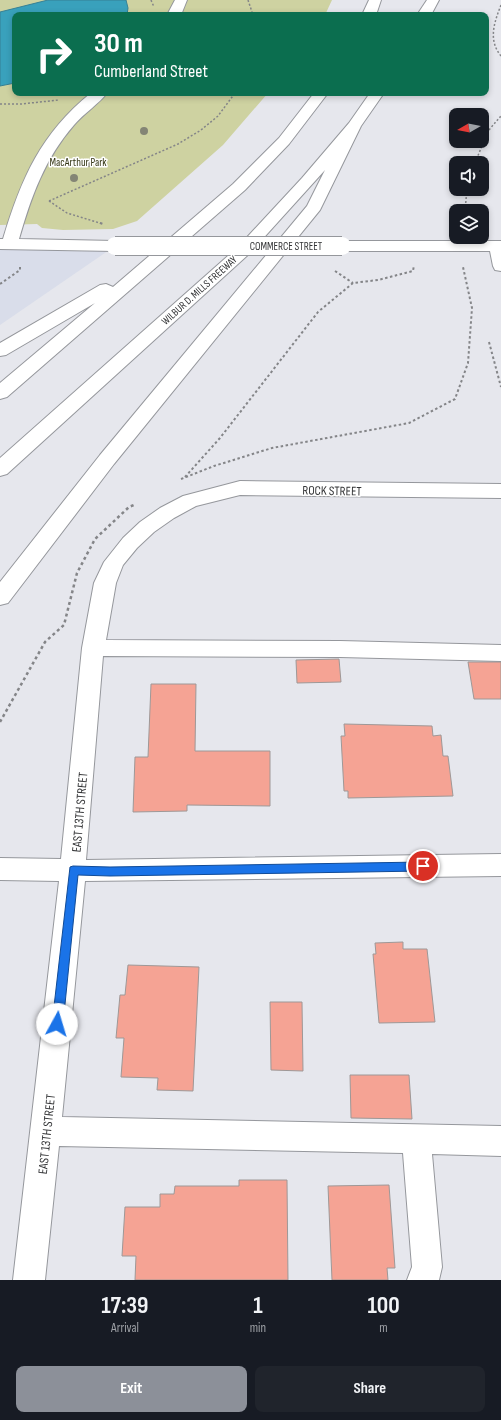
<!DOCTYPE html>
<style>
:root{--surface:#171b24;--page:#20242c;--text:#f1f3f6;--muted:#9ea1a6;--accent:#8c9099}
body{margin:0;font-family:"Sofia Sans Condensed",sans-serif;background:var(--page);color:var(--text);height:100vh;display:flex;flex-direction:column;font-size:15px;white-space:nowrap}
*{box-sizing:border-box;margin:0}
p{font-size:13px;color:var(--muted)}
.icon{flex:none;width:22px;height:22px;fill:none;stroke:currentColor;stroke-width:2;stroke-linecap:round;stroke-linejoin:round}
.map{position:relative;height:1280px;overflow:hidden}
.panel{display:flex;flex-direction:column;background:var(--surface);flex:1}
.panel>*{flex:none}
.guide{position:absolute;left:12px;top:12px;width:477px;height:84px;border-radius:8px;box-shadow:0 2px 6px #0003;background:#0b6e4f;color:#fff;overflow:hidden}
.needle{width:26px;rotate:261deg}
.tools{position:absolute;left:449px;top:108px;display:grid;gap:8px}
.tools a{display:grid;place-items:center;width:40px;height:40px;border-radius:8px;background:var(--surface);box-shadow:0 2px 6px #0003;font-size:20px}
.pin{position:absolute;display:grid;place-items:center;width:34px;height:34px;color:#fff;margin:-17px;border:2px solid #fff;border-radius:50%;box-shadow:0 1px 4px #0007}
.me{position:absolute;width:44px;margin:-22px;rotate:6deg;stroke-linejoin:round;filter:drop-shadow(0 0 3px #0008)}
.turn{display:flex;align-items:center;gap:14px;height:84px;padding:0 16px;font-size:18px}
.turn .icon{width:52px;height:52px;stroke-width:2.5}
.turn b{display:block;font-size:28px;line-height:34px}
.eta{display:flex;justify-content:space-evenly;align-items:center;height:68px;text-align:center}
.eta b{font-size:24px;font-weight:700;line-height:28px}
.button{display:flex;gap:8px;margin-top:auto;padding:8px 16px}
.button a{flex:1;height:46px;border-radius:8px;background:var(--accent);color:#fff;font-size:16px;font-weight:700;line-height:46px;text-align:center}
.button a+a{background:var(--page);color:var(--text)}
.map>svg:first-child{display:block}
</style>
<div class="map">
<svg width="501" height="1280" viewBox="0 0 501 1280">
<rect width="100%" height="100%" fill="#e6e7ed"/>
<!-- built -->
<polygon fill="#d9ddea" points="0,244 115,246 0,325"/>
<!-- green -->
<polygon fill="#ced2a1" points="0,0 332,0 325,15 15,15 15,93 268,93 223,145 137,221 113,229 63,230 42,228 37,224 0,225"/>
<!-- water -->
<polygon fill="#39a1bc" stroke="#378094" points="48,0 126,0 128,8 127,15 15,15 15,83 0,86 0,12"/>
<!-- building -->
<g fill="#f5a394" stroke="#9e9897">
<polygon points="339,659 341,682 297,683 296,660"/>
<polygon points="468,662 501,662 501,699 474,699"/>
<polygon points="151,684 196,684 195,751 270,751 270,806 187,805 187,811 133,812 135,757 148,757"/>
<polygon points="344,724 432,726 433,736 441,735 443,756 448,756 453,796 348,798 348,791 344,791 341,736 345,736"/>
<polygon points="403,942 403,949 427,949 435,1022 379,1023 373,954 376,954 375,943"/>
<polygon points="128,965 199,967 193,1091 157,1090 158,1078 121,1077 124,1038 116,1038 120,995 125,995"/>
<polygon points="270,1002 302,1002 303,1071 271,1070"/>
<polygon points="350,1075 409,1075 412,1119 351,1118"/>
<polygon points="239,1180 287,1180 288,1280 135,1280 136,1256 122,1256 125,1207 160,1207 160,1194 174,1194 175,1186 239,1186"/>
<polygon points="389,1185 395,1268 387,1268 388,1280 332,1280 328,1186"/>
</g>
<g fill="none" stroke-linecap="round" stroke-linejoin="round">
<defs>
<g id="minor">
<polygon points="175,0 187,0 181,15 167,15"/>
<path d="M91 93H107C100 103 83 114 74 125 45 158 31 197 19 239L115 241 121 243 123 246 121 249 115 251 0 249V239H3C21 179 41 133 91 93Z"/>
<polygon points="342,241 501,241 501,271 495,270 493,266 490,251 342,251 336,249 334,246 336,243"/>
<polygon points="240,481 501,484 501,498 240,495 196,506 174,518 154,532 137,548 123,565 116,583 106,640 340,641 501,645 501,661 340,657 103,656 86,860 501,854 501,876 85,881 62,1117 501,1126 501,1156 432,1154 442,1267 439,1280 407,1280 412,1267 403,1153 59,1146 45,1280 13,1280 59,881 0,880 0,858 61,859 82,648 94,583 104,562 123,538 140,522 160,508 183,496"/>
</g>
<g id="highway">
<polygon points="369,0 381,0 376,15 362,15"/>
<polygon points="427,0 439,0 431,15 417,15"/>
<polygon points="314,93 328,93 289,144 245,190 7,397 0,399 0,383 95,303 6,355 0,356 0,343 100,285 106,284 113,287 233,184 279,138"/>
<polygon points="370,93 384,93 361,126 320,210 114,464 8,603 0,605 0,582 100,455 307,206 325,170 250,253 7,474 0,476 0,458 238,247 302,178 349,123"/>
</g>
</defs>
<!-- minor casing -->
<use href="#minor" stroke="#95979c" stroke-width="2"/>
<!-- highway casing -->
<use href="#highway" stroke="#95979c" stroke-width="2"/>
<!-- path-far2 -->
<g stroke="#848588" stroke-width="1.5" stroke-dasharray="2 2" stroke-linecap="butt">
<polyline points="151,0 154,7"/>
<polyline points="248,0 253,15"/>
<path d="M501 5C494 23 488 40 501 56"/>
<polyline points="0,104 21,104 59,100"/>
<polyline points="475,163 488,131 501,116"/>
<polyline points="49,201 178,144 201,130 218,116 235,93"/>
<polyline points="49,201 67,213 103,224"/>
<polyline points="465,211 467,189"/>
</g>
<!-- path-far1 -->
<g stroke="#848588" stroke-width="2" stroke-dasharray="2.5 2.5" stroke-linecap="butt">
<polyline points="100,223 103,224"/>
<polyline points="335,271 353,283"/>
<polyline points="0,284 20,270 20,265"/>
<polyline points="489,342 501,387"/>
<polyline points="185,477 220,438 318,312 353,283 378,280 413,271 414,265"/>
<polyline points="181,479 214,466 272,448 409,423 455,399 468,363 472,308 463,267"/>
</g>
<!-- path -->
<polyline stroke="#848588" stroke-width="2.5" stroke-dasharray="3 3" stroke-linecap="butt" points="0,722 45,642 64,625 77,573 95,539 129,507 136,504"/>
<!-- minor -->
<use href="#minor" fill="#fff" fill-rule="evenodd"/>
<!-- highway -->
<use href="#highway" fill="#fff" fill-rule="evenodd"/>
<defs>
<polyline id="minor-bridge" points="115,246 342,246"/>
</defs>
<!-- minor-bridge casing -->
<use href="#minor-bridge" stroke="#95979c" stroke-width="20" stroke-linecap="butt"/>
<!-- minor-bridge -->
<use href="#minor-bridge" stroke="#fff" stroke-width="18"/>
</g>
<!-- trees -->
<g fill="#848575">
<circle cx="144" cy="131" r="4"/>
<circle cx="88" cy="163" r="4"/>
<circle cx="74" cy="178" r="4"/>
</g>
<!-- route -->
<polygon fill="#1a73e8" stroke="#114b97" points="423,862 426,863 428,866 426,869 423,871 110,876 78,875 63,1024 61,1027 57,1029 53,1027 52,1024 70,867 73,866 110,867"/>
<g text-anchor="middle" stroke-width="3" stroke-linejoin="round" paint-order="stroke">
<!-- far-park labels -->
<g font-size="11" fill="#333513" stroke="#fff">
<text x="78" y="166">MacArthur Park</text>
</g>
<!-- far-street labels -->
<g font-size="11" fill="#333436" stroke="#fff">
<text x="286" y="250">COMMERCE STREET</text>
<text transform="translate(199 290) rotate(-42)" y="4">WILBUR D. MILLS FREEWAY</text>
</g>
<!-- street labels -->
<g font-size="13" fill="#333436" stroke="#fff">
<text transform="translate(332 490) rotate(1)" y="5">ROCK STREET</text>
<text transform="translate(79 812) rotate(-85)" y="5">EAST 13TH STREET</text>
<text transform="translate(46 1134) rotate(-84)" y="5">EAST 13TH STREET</text>
</g>
</g>
</svg>
<div class="tools">
<a><svg class="needle" viewBox="-14 -14 28 28"><path d="M0-13l5 13h-10z" fill="#e53935"/><path d="M0 13l5-13h-10z" fill="#9ea1a6"/></svg></a>
<a><svg class="icon" aria-label="sound" viewBox="0 0 24 24"><path d="M4 9h4l5-4v14l-5-4H4zM17 9q2 3 0 6"/></svg></a>
<a><svg class="icon" aria-label="layers" viewBox="0 0 24 24"><path d="M12 4l9 5-9 5-9-5zM3 14l9 5 9-5"/></svg></a>
</div>
<div class="pin" style="left:423px;top:866px;background:#d93025"><svg class="icon" aria-label="arrive" viewBox="0 0 24 24"><path d="M6 21V4h12l-3 4 3 4H6"/></svg></div>
<svg class="me" style="left:57px;top:1024px" viewBox="-20 -20 40 40"><circle r="19" fill="#fff"/><path d="M0-13L10 11 0 6-10 11z" fill="#1a73e8"/></svg>
<div class="guide">
<div class="turn"><svg class="icon" aria-label="right" viewBox="0 0 24 24"><path d="M7 20v-9h11M14 6l5 5-5 5"/></svg><div><b>30 m</b>Cumberland Street</div></div>
</div>
</div>
<section class="panel">
<div class="eta">
<div><b>17:39</b><p>Arrival</p></div>
<div><b>1</b><p>min</p></div>
<div><b>100</b><p>m</p></div>
</div>
<div class="button"><a>Exit</a><a>Share</a></div>
</section>
